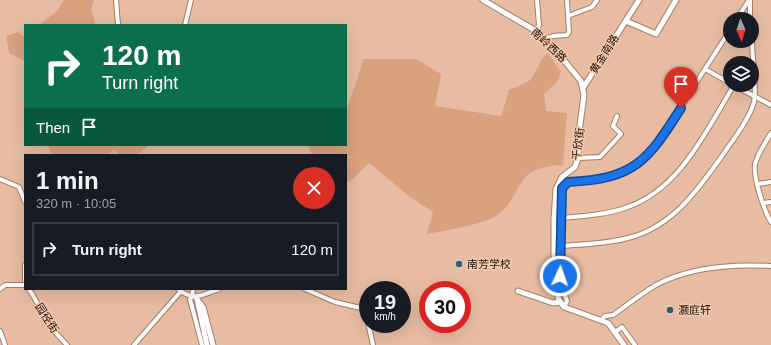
<!DOCTYPE html>
<meta charset="utf-8">
<style>
:root{--surface:#171b24;--page:#242831;--text:#f1f3f6;--muted:#9ea1a6;--line:#363941}
body{margin:0;font-family:Arial,"Noto Sans SC",sans-serif;background:var(--page);color:var(--text);height:100vh;display:flex;flex-direction:column;font-size:15px;white-space:nowrap}
*{box-sizing:border-box;margin:0}
p{font-size:13px;color:var(--muted)}
.icon{flex:none;width:22px;height:22px;fill:none;stroke:currentColor;stroke-width:2;stroke-linecap:round;stroke-linejoin:round}
.map{position:relative;flex:1;overflow:hidden}
.side{position:absolute;left:24px;top:154px;width:323px;height:136px;display:flex;flex-direction:column;background:var(--surface);border-radius:0px;box-shadow:0 4px 16px #0002}
.side>*{flex:none}
.banner{position:absolute;left:24px;top:24px;width:323px;height:122px;border-radius:0px;box-shadow:0 4px 16px #0002;background:#0b6e4f;color:#fff;overflow:hidden}
.needle{width:26px;rotate:177deg}
.tools{position:absolute;left:723px;top:12px;display:grid;gap:8px}
.tools a{display:grid;place-items:center;width:36px;height:36px;border-radius:50%;background:var(--surface);box-shadow:0 4px 16px #0002;font-size:20px}
.speed{position:absolute;left:359px;top:281px;display:flex;gap:8px;font-size:20px;font-weight:700;text-align:center}
.speed>*{display:grid;place-content:center;width:52px;height:52px;border-radius:50%;background:var(--surface);box-shadow:0 4px 16px #0002;line-height:1}
.speed small{font-size:10px;font-weight:400}
.speed .limit{border:6px solid #d22;background:#fff;color:#111}
.pin{position:absolute;display:grid;place-items:center;width:34px;height:34px;color:#fff;margin:-41px -17px;border-radius:50% 50% 50% 0;rotate:-45deg;box-shadow:0 0 4px #0007}
.pin .icon{rotate:45deg}
.me{position:absolute;width:44px;margin:-22px;rotate:3deg;stroke-linejoin:round;filter:drop-shadow(0 0 3px #0008)}
.turn{display:flex;align-items:center;gap:14px;height:84px;padding:0 12px;font-size:18px}
.turn .icon{width:52px;height:52px;stroke-width:2.5}
.turn b{display:block;font-size:28px;line-height:34px}
.then{display:flex;align-items:center;height:38px;padding:0 12px;background:#0003;gap:8px;font-size:15px}
.round{display:grid;place-items:center;flex:none;width:42px;height:42px;border-radius:21px;background:var(--page)}
.summary{display:flex;align-items:center;justify-content:space-between;height:68px;padding:0 12px}
h1{font-size:24px;font-weight:700;line-height:30px}
ul{padding:0;list-style:none}
li{display:flex;align-items:center;gap:12px;height:54px;margin:0 8px 6px;padding:0 4px;border:2px solid var(--line);border-radius:0px}
li div{flex:1}
li b{display:block;font-size:15px}
li em{font-style:normal}
.map>svg:first-child{display:block}
</style>
<div class="map">
<svg width="771" height="345" viewBox="0 0 771 345">
<rect width="100%" height="100%" fill="#e7bca2"/>
<!-- green -->
<g fill="#daa17e">
<polygon points="64,0 94,0 91,10 96,25 39,25 57,11"/>
<polygon points="18,32 24,37 25,37 25,61 9,53 6,36"/>
<path d="M548 53 561 72 557 82 544 94 546 111 567 113 563 165C510 167 527 194 496 216 481 225 444 231 427 234L433 212 410 197 369 163 352 180 346 182V155H312L308 145H346V112L364 59H416L441 74 435 106 501 116 509 90C515 87 525 84 530 80 538 71 539 59 548 53Z"/>
<polygon points="48,145 150,145 136,155 120,155 115,150 106,155 52,155"/>
</g>
<g fill="none" stroke-linecap="round" stroke-linejoin="round">
<defs>
<g id="minor">
<polyline points="116,0 118,25"/>
<polyline points="750,0 750,19"/>
<polyline points="568,16 592,7 597,0"/>
<polyline points="737,19 749,0"/>
<polyline points="185,25 191,0"/>
<polyline points="536,31 539,25 537,0"/>
<polyline points="545,39 553,36 567,35 569,32 567,0"/>
<polyline points="705,69 730,83"/>
<polyline points="733,85 771,105"/>
<path d="M771 133C765 143 758 153 755 164 753 177 764 211 771 222"/>
<polyline points="578,158 600,157 621,134 613,126 617,116"/>
<polyline points="0,179 19,187 25,202"/>
<polyline points="758,184 771,182"/>
<polyline points="763,203 771,202"/>
<path d="M561 218C583 216 604 215 625 208 680 190 706 131 734 85"/>
<path d="M562 246C584 244 606 244 628 238 672 227 697 191 722 156 732 141 749 120 754 102 757 88 752 56 752 41"/>
<polyline points="25,265 25,281"/>
<polyline points="0,289 5,285 25,285"/>
<polyline points="29,289 54,331 67,345"/>
<path d="M178 289C194 302 202 295 219 289"/>
<polyline points="305,289 335,302 365,309 373,345"/>
<polyline points="192,297 193,289"/>
<polyline points="190,299 202,345"/>
<path d="M564 307 567 301 562 287 560 276 562 188 568 182C604 180 626 175 653 150L730 30"/>
<path d="M601 320 605 316 613 315C627 305 641 294 656 285 689 267 734 264 771 266"/>
<polyline points="0,331 5,345"/>
<polyline points="615,332 622,327 635,345"/>
<polyline points="134,345 181,291"/>
</g>
<g id="tertiary">
<polyline points="483,0 536,31 553,47 581,81 584,95 579,132 578,158 575,167 562,177 556,189 554,220 554,283 559,300 564,307 608,323 624,345"/>
<polyline points="626,21 656,34 676,0"/>
<polyline points="583,88 639,0"/>
<polyline points="518,291 553,303 560,302"/>
<polyline points="196,298 203,307 213,345"/>
<polyline points="197,299 207,345"/>
</g>
</defs>
<!-- minor casing -->
<use href="#minor" stroke="#a57e66" stroke-width="6"/>
<!-- tertiary casing -->
<use href="#tertiary" stroke="#a57e66" stroke-width="7"/>
<!-- minor -->
<use href="#minor" stroke="#fff" stroke-width="4"/>
<!-- tertiary -->
<use href="#tertiary" stroke="#fff" stroke-width="5"/>
</g>
<g fill="none" stroke-linecap="round" stroke-linejoin="round">
<defs>
<path id="route" d="M560 276 562 188 568 182C634 179 647 162 681 108"/>
</defs>
<!-- route casing -->
<use href="#route" stroke="#114b97" stroke-width="10"/>
<!-- route -->
<use href="#route" stroke="#1a73e8" stroke-width="7"/>
</g>
<!-- markers -->
<g fill="#285f79" stroke="#f4c9af" stroke-width="1.5">
<circle cx="459" cy="264" r="4"/>
<circle cx="670" cy="310" r="4"/>
</g>
<g text-anchor="middle" stroke-width="3" stroke-linejoin="round" paint-order="stroke">
<!-- street labels -->
<g font-size="11" fill="#1e0f06" stroke="#f4c9af">
<text transform="translate(549 45) rotate(43)" y="4">南岭西路</text>
<text transform="translate(604 54) rotate(-58)" y="4">黄金南路</text>
<text transform="translate(578 144) rotate(-83)" y="4">千欣街</text>
<text transform="translate(47 318) rotate(57)" y="4">园径街</text>
</g>
<!-- poi labels -->
<g font-size="11" fill="#1e0f06" stroke="#f4c9af" text-anchor="start">
<text x="467" y="268">南芳学校</text>
<text x="678" y="314">灏庭轩</text>
</g>
</g>
</svg>
<div class="tools">
<a><svg class="needle" viewBox="-14 -14 28 28"><path d="M0-13l5 13h-10z" fill="#e53935"/><path d="M0 13l5-13h-10z" fill="#9ea1a6"/></svg></a>
<a><svg class="icon" aria-label="layers" viewBox="0 0 24 24"><path d="M12 4l9 5-9 5-9-5zM3 14l9 5 9-5"/></svg></a>
</div>
<div class="speed"><div>19<small>km/h</small></div><div class="limit">30</div></div>
<div class="pin" style="left:681px;top:108px;background:#d93025"><svg class="icon" aria-label="arrive" viewBox="0 0 24 24"><path d="M6 21V4h12l-3 4 3 4H6"/></svg></div>
<svg class="me" style="left:560px;top:276px" viewBox="-20 -20 40 40"><circle r="17" fill="#1a73e8" stroke="#fff" stroke-width="3"/><path d="M0-11L8 9 0 5-8 9z" fill="#fff"/></svg>
<div class="banner">
<div class="turn"><svg class="icon" aria-label="right" viewBox="0 0 24 24"><path d="M7 20v-9h11M14 6l5 5-5 5"/></svg><div><b>120 m</b>Turn right</div></div>
<div class="then">Then<svg class="icon" aria-label="arrive" viewBox="0 0 24 24"><path d="M6 21V4h12l-3 4 3 4H6"/></svg></div>
</div>
<section class="side">
<div class="summary"><div><h1>1 min</h1><p>320 m · 10:05</p></div><a class="round" style="background:#d93025;color:#fff"><svg class="icon" aria-label="close" viewBox="0 0 24 24"><path d="M6 6l12 12M18 6L6 18"/></svg></a></div>
<ul>
<li><svg class="icon" aria-label="right" viewBox="0 0 24 24"><path d="M7 20v-9h11M14 6l5 5-5 5"/></svg><div><b>Turn right</b></div><em>120 m</em></li>
</ul>
</section>
</div>
